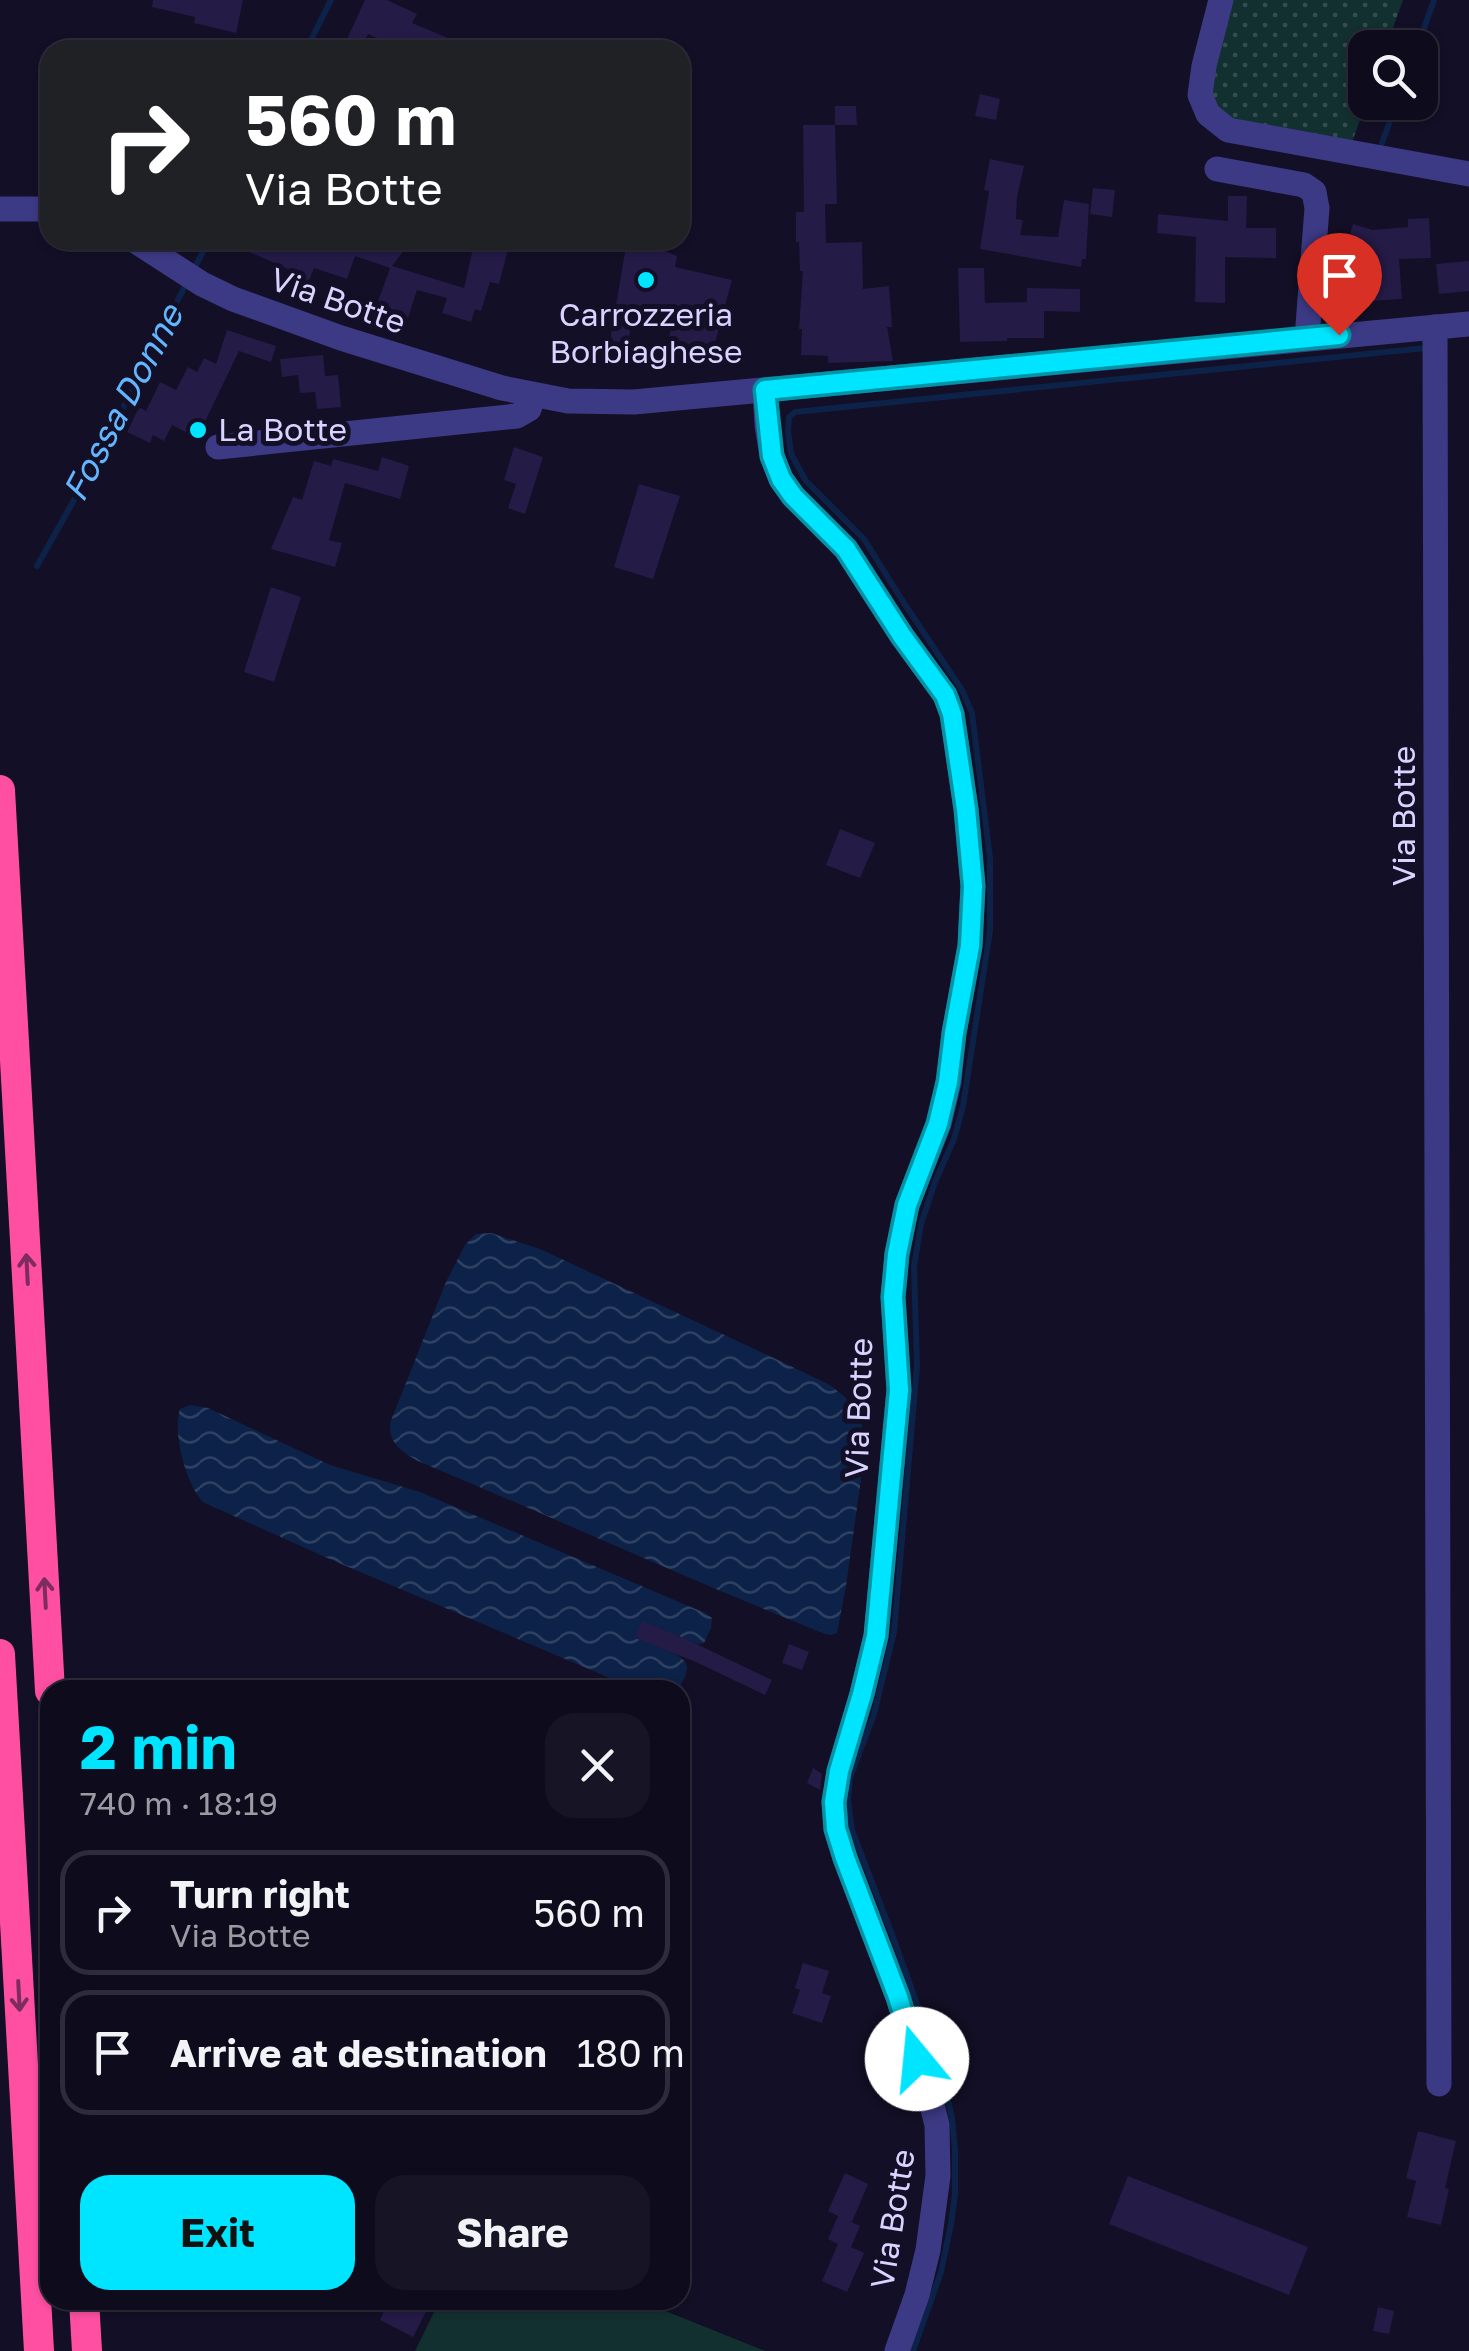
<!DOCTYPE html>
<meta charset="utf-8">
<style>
:root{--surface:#0e0b1c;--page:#171425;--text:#f1f3f6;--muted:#9b9ba3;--line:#2e2b3b;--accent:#00e5ff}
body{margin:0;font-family:"Golos Text",sans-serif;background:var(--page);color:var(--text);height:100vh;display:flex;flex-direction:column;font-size:38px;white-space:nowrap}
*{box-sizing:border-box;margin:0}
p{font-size:32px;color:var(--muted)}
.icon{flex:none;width:55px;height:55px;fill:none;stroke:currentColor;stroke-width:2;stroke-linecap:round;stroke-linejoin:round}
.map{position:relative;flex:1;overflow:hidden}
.side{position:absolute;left:40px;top:1680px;width:650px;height:630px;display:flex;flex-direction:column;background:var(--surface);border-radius:30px;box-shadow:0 2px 8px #0004,0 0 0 2px var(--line)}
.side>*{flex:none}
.banner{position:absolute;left:40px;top:40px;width:650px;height:210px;border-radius:30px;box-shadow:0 2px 8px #0004,0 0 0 2px var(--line);background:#202124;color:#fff;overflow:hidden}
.buttons{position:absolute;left:1348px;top:30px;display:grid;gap:20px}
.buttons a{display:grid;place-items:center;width:90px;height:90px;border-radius:20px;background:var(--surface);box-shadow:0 2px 8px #0004,0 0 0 2px var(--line);font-size:50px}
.pin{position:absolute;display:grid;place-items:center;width:85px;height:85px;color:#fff;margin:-102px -42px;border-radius:50% 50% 50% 0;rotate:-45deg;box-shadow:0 0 10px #0007}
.pin .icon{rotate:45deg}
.me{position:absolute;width:110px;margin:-55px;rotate:343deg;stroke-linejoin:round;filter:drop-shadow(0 0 8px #0008)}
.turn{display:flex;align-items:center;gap:35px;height:210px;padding:0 40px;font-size:45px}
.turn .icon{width:130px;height:130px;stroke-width:2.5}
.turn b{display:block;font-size:70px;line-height:85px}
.round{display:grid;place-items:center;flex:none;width:105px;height:105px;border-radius:30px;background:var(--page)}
.overview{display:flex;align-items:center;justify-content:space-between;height:170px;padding:0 40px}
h1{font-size:60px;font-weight:700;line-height:75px;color:var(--accent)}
.button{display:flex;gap:20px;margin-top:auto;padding:20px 40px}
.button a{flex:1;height:115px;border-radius:30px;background:var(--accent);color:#111;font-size:40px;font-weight:700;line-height:115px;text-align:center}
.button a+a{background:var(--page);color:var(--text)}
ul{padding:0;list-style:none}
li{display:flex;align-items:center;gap:30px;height:125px;margin:0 20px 15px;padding:0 20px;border:5px solid var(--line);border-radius:30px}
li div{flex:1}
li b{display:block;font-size:38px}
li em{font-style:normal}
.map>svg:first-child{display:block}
</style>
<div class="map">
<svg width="1469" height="2351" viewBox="0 0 1469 2351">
<defs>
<pattern id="grass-dots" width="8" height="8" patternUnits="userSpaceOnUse" patternTransform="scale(2.5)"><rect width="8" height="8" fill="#12302f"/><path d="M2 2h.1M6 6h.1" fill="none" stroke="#344d4e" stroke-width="1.8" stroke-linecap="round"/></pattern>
<pattern id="water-waves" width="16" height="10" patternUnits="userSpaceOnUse" patternTransform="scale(2.5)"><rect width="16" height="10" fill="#0c2248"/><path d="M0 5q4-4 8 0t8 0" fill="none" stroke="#2f4163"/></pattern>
</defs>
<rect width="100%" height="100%" fill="#130f26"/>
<!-- grass -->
<polygon fill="url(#grass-dots)" points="1230,0 1403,0 1386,47 1365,48 1366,103 1351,145 1205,114"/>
<!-- pitch -->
<polygon fill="#12302f" points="440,2300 503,2300 531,2312 540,2307 542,2300 638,2300 765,2351 415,2351"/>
<!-- water -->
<g fill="url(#water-waves)">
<path d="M491 1233 540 1249 778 1360 830 1385 845 1397 862 1420 863 1465 846 1586 837 1633 831 1635 825 1634C688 1579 554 1518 418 1461 402 1452 388 1443 390 1423L446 1282 465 1245 476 1234Z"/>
<path d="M190 1405 208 1408 330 1465 420 1492 705 1613 712 1618 711 1628 704 1643 697 1644 642 1622 636 1638C647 1643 686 1654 687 1666 688 1673 681 1684 678 1690H638L325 1557 203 1502C186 1484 172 1432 180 1409Z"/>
</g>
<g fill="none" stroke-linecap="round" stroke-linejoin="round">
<!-- stream -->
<g stroke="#0c2248" stroke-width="6">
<polyline points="1417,48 1434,0"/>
<polyline points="306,50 331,0"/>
<polyline points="1382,143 1397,102"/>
<polyline points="194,269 209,240"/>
<polyline points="37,566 97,459 188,280"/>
<polyline points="913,2351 941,2272 951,2224 955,2194 955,2150 952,2118 942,2074 893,1937 852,1830 848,1800 850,1778 874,1714 894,1632 917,1366 914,1266 921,1224 935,1182 954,1139 963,1106 990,931 990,858 972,713 962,690 902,600 864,539 806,481 791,454 788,432 789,417 795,412 1426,348"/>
</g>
</g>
<!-- building -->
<g fill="#241b47">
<polygon points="153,0 243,0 236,33 194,23 195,17 152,7"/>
<polygon points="365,0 387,0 417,14 412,23 477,50 403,50 368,34 360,50 342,50"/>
<polygon points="980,94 1000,99 996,120 975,116"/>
<polygon points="835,106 856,106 857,125 835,125 837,204 825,204 826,243 862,242 863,289 889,286 892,327 887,327 893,361 828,363 828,356 801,355 802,329 799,329 803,271 800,271 799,242 796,242 796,212 804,212 803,125 835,125"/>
<polygon points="990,159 1024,166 1017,197 1016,219 1023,220 1020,235 1058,237 1064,200 1089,204 1086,259 1082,259 1081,267 980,249 989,191 984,190"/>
<polygon points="1093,188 1115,190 1112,217 1090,214"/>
<polygon points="1228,196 1247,196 1246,228 1276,228 1276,258 1225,257 1225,303 1195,302 1196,237 1157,233 1158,214 1228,221"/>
<polygon points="1429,218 1431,258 1399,259 1402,299 1357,302 1358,312 1337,314 1336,293 1344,292 1342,261 1353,224 1372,230 1408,227 1408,219"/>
<polygon points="222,240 305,240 326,250 327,246 318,243 318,240 412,240 392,266 464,288 475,240 506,240 504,245 509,246 499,284 490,282 481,311 475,309 471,322 442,313 447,298 417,290 408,318 376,307 390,268 355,256 347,279 314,268 306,288 291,281 295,272"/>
<polygon points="627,240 639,240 677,256 675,267 732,280 712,354 697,351 695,359 666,353 674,314 634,305 628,345 610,341"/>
<polygon points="1469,261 1469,291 1439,294 1436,264"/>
<polygon points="958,268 984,268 985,303 1027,302 1027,288 1080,289 1080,312 1044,311 1044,338 1007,338 1007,341 960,342"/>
<polygon points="227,330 276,346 271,362 239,351 197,438 172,425 164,441 153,435 150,443 127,432 139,407 146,411 160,382 176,390 188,367 197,372 204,358 216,364"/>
<polygon points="323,355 325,376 338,375 341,407 317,409 315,392 300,393 298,375 282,377 280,359"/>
<polygon points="514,447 543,457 525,514 508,508 516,484 504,480"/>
<polygon points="382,457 409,466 400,499 345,483 329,540 342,543 335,567 271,549 293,497 302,500 314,461 331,466 333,459 378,471"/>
<polygon points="639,484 680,496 653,579 614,567"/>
<polygon points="271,587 301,597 274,682 244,672"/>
<polygon points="840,829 875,843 860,878 826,865"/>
<polygon points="642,1621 686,1639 772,1680 765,1695 696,1662 635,1638"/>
<polygon points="789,1644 809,1652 802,1670 782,1663"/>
<polygon points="813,1768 822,1774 820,1790 807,1783"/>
<polygon points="803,1963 829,1971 822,1993 831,1996 822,2023 792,2013 800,1990 795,1988"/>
<polygon points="1418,2131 1456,2141 1445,2188 1449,2189 1441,2225 1407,2217 1416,2181 1406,2178"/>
<polygon points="845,2173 868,2184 852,2222 847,2220 860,2226 851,2247 864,2253 847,2292 822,2281 838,2244 828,2239 838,2216 828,2211"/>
<polygon points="1128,2176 1308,2247 1289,2295 1109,2224"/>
<polygon points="389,2300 432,2300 413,2337 380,2320"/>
<polygon points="1378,2307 1394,2311 1389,2334 1373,2331"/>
</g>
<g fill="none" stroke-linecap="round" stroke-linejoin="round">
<!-- minor -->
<g stroke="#3d3a85" stroke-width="25">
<polyline points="1221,0 1204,66 1200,95 1208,114 1228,130 1469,174"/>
<polyline points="1217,169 1304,185 1314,192 1317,208 1307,338"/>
<polyline points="0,209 50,209"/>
<polyline points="134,240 202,284 233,299 341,338 502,388 568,401 634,402 1469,324"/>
<polyline points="1435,327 1439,2084"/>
<polyline points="765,391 767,425 772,456 781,479 793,496 846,549 902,636 945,695 952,714 966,809 973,886 970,946 954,1033 949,1082 939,1124 907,1205 897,1254 893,1297 899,1390 876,1636 862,1694 839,1771 834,1803 836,1829 845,1858 898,1997 929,2093 937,2125 938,2176 928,2250 917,2295 897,2351"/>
<polyline points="218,447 517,416 529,409 533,396"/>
</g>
<!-- highway -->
<g stroke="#ff4fa3" stroke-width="30">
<polyline points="0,790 50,1691"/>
<polyline points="0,1654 39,2351"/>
<polyline points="84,2300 87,2351"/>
</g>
</g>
<!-- one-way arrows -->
<defs><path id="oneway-shaft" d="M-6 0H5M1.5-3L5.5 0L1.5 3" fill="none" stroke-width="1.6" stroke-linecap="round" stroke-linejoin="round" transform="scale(2.5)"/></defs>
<g stroke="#7d2c5e">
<use href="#oneway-shaft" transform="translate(27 1269) rotate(-93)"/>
<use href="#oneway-shaft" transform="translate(45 1593) rotate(-93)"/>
<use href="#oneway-shaft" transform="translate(19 1996) rotate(87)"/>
</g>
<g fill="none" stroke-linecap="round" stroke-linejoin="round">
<defs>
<polyline id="route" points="917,2059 898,1997 845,1858 836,1829 834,1802 839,1771 862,1694 876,1636 899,1390 893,1297 897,1254 907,1205 938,1124 948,1082 954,1033 970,946 973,886 966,809 952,714 945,695 902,636 846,549 793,496 781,479 772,456 765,390 1339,335"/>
</defs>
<!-- route casing -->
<use href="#route" stroke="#0095a6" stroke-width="25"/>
<!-- route -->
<use href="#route" stroke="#00e5ff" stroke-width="18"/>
</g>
<!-- markers -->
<g fill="#00e5ff" stroke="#130f26" stroke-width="4">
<circle cx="646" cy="280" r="10"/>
<circle cx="198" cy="430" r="10"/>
</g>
<g text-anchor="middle" stroke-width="10" stroke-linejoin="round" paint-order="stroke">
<!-- street labels -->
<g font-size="32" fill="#d9d4ff" stroke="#130f26">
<text transform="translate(338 301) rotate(19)" y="11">Via Botte</text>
<text transform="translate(1404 816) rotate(-90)" y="11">Via Botte</text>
<text transform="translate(859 1408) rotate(-88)" y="11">Via Botte</text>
<text transform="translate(893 2219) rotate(-81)" y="11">Via Botte</text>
</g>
<!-- poi labels -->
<g font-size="32" fill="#d9d4ff" stroke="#130f26">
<text x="646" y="326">Carrozzeria<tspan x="646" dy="37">Borbiaghese</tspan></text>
<text x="218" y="441" text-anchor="start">La Botte</text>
</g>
<!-- water labels -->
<g font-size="35" font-style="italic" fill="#62b6ff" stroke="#130f26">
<text transform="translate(123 403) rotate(-62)" y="12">Fossa Donne</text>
</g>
</g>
</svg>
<div class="buttons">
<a><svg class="icon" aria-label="search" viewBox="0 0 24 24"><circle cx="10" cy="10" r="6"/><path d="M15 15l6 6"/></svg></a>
</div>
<div class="pin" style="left:1339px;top:335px;background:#d93025"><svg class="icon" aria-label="arrive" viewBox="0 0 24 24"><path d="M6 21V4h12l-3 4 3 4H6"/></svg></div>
<svg class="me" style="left:917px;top:2059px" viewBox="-20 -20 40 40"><circle r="19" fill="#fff"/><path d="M0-13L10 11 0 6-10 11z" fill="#00e5ff"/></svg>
<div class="banner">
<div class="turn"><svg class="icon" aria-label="right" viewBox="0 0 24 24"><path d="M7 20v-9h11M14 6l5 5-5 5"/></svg><div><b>560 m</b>Via Botte</div></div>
</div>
<section class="side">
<div class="overview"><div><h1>2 min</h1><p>740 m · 18:19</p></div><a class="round"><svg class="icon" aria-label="close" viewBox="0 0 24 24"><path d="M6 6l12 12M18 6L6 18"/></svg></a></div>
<ul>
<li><svg class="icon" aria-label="right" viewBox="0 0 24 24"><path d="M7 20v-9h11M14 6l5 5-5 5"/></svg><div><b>Turn right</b><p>Via Botte</p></div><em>560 m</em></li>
<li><svg class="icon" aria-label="arrive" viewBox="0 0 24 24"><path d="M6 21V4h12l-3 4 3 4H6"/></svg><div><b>Arrive at destination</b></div><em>180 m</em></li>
</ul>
<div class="button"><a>Exit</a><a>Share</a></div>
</section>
</div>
